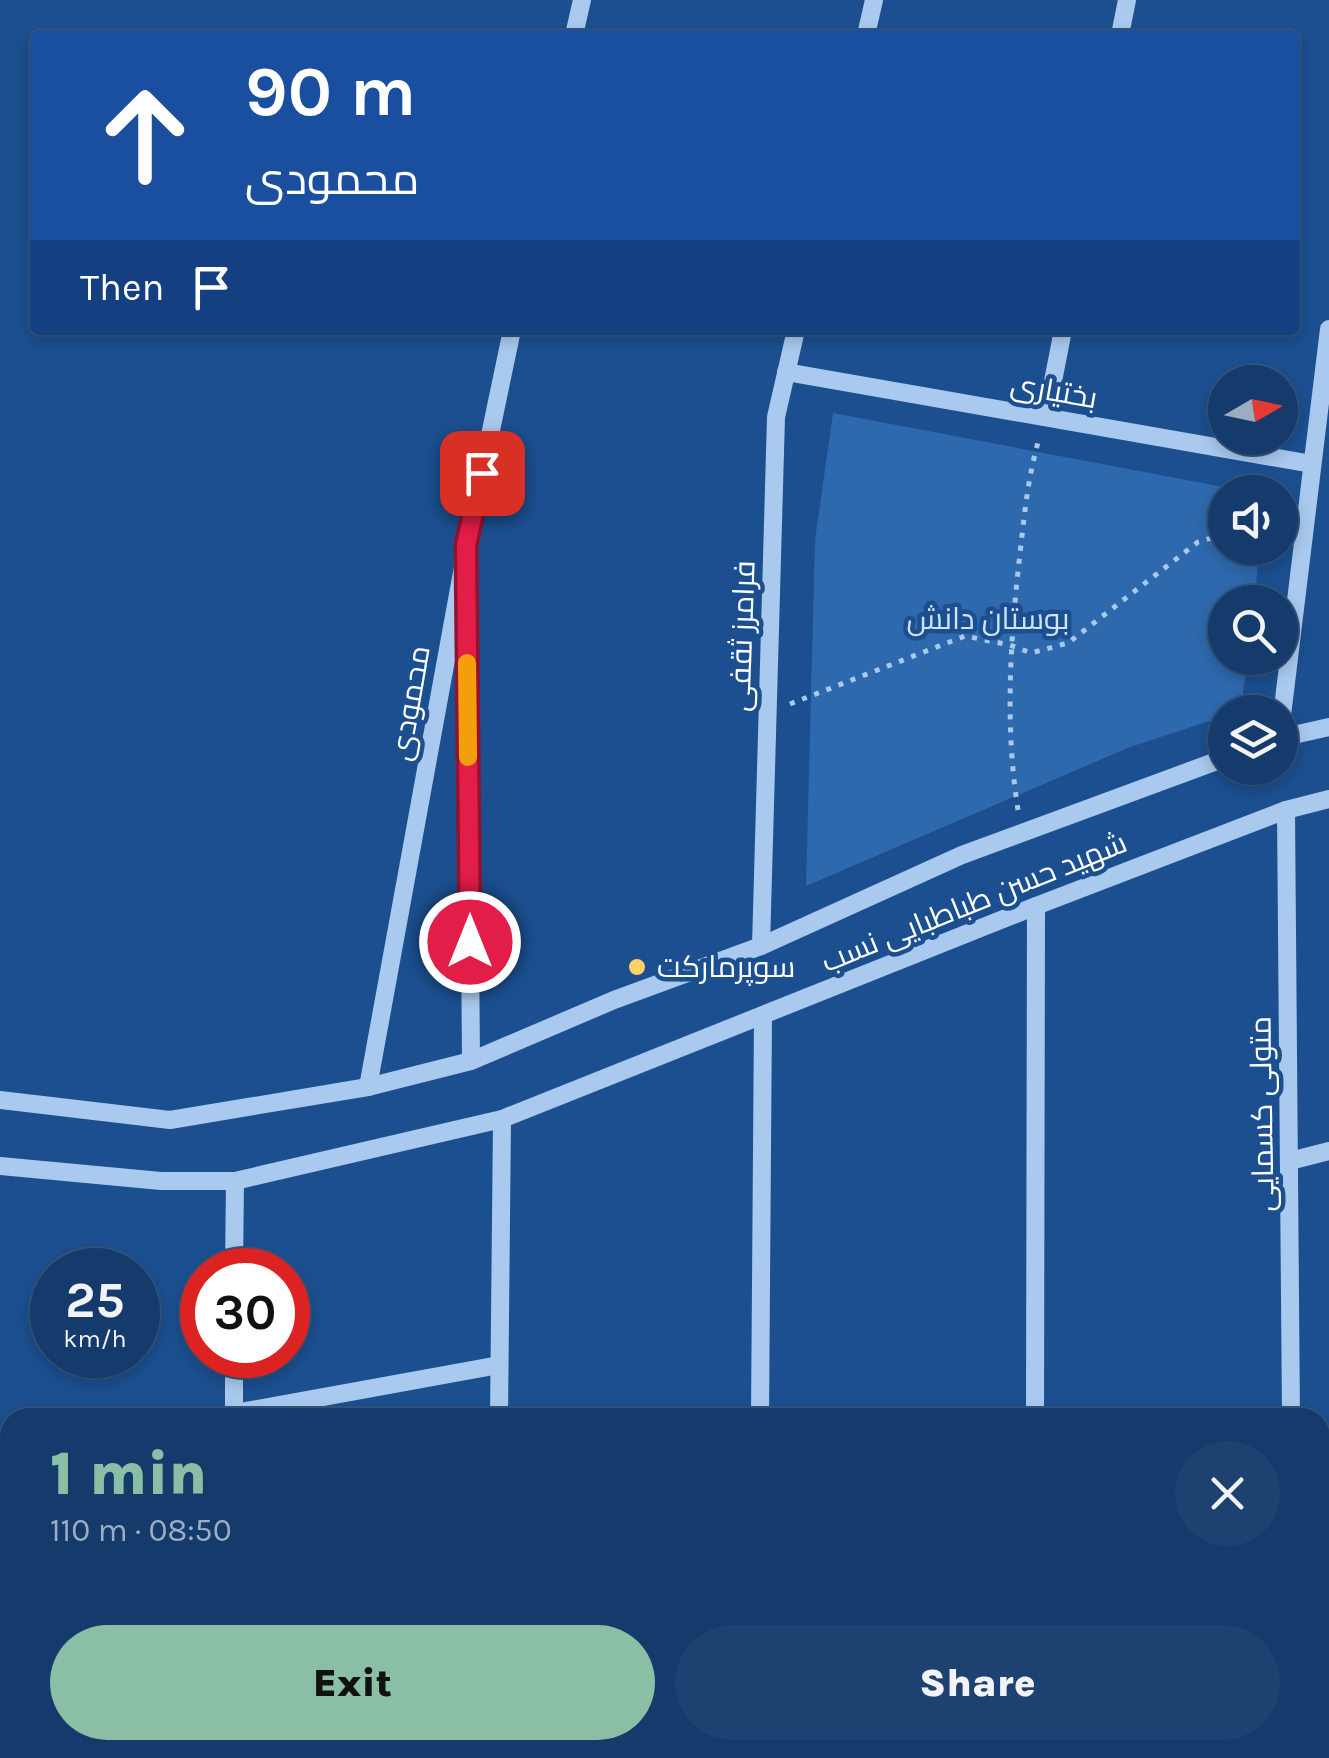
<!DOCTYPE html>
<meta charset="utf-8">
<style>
:root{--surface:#143b6b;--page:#1d4271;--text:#f1f3f6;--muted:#9dadc1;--line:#33557e;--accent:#8abfa5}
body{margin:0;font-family:Karla,Cairo,sans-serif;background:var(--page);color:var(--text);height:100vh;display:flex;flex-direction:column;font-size:38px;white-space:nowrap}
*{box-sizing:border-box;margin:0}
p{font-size:32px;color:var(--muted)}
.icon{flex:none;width:55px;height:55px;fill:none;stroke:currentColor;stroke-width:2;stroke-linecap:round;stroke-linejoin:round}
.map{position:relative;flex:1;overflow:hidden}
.panel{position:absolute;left:0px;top:1408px;width:1330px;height:352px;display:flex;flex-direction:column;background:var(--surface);border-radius:30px 30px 0 0;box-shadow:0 5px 15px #0003,0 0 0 2px var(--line)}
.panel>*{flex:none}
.hud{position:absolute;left:30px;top:30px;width:1270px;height:305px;border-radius:10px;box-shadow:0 5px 15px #0003,0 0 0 2px var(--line);background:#1a4fa0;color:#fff;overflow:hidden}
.needle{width:65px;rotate:81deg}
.buttons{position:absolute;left:1208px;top:365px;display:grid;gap:20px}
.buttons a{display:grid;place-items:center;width:90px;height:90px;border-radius:50%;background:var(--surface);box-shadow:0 5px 15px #0003,0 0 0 2px var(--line);font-size:50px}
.speed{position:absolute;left:30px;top:1248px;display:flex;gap:20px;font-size:50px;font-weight:700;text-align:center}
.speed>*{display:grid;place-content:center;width:130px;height:130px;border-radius:50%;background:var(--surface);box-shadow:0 5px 15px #0003,0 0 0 2px var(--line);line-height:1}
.speed small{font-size:25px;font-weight:400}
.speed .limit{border:15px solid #d22;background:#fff;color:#111}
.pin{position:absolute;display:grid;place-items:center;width:85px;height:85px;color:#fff;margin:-42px;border-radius:20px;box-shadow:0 5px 15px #0006}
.me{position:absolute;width:110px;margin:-55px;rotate:0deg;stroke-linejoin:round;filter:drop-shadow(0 0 8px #0008)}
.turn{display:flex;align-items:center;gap:35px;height:210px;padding:0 50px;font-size:45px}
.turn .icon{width:130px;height:130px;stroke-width:2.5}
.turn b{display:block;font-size:70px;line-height:85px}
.then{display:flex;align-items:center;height:95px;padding:0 50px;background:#0003;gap:20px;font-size:38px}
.round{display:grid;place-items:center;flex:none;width:105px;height:105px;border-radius:52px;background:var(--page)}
.headline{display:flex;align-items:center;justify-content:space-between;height:170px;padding:0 50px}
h1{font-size:60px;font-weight:800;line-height:75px;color:var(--accent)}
.primary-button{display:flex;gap:20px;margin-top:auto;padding:20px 50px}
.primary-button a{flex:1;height:115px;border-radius:60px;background:var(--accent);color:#111;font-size:40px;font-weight:800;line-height:115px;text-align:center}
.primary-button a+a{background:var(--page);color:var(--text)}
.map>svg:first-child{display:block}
</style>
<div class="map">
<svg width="1329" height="1758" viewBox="0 0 1329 1758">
<rect width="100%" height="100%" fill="#1b4f8f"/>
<!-- green -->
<polygon fill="#2e69ad" points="833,413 1250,492 1225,492 1225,548 1260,548 1254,602 1225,602 1225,658 1247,658 1241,711 1225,712 1225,716 1130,747 806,886 815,540"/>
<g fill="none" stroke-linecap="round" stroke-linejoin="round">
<!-- path -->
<g stroke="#a9c9ee" stroke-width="5" stroke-dasharray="5 8" stroke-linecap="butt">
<polyline points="790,704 965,636 1010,645 1031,653 1068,643 1198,542 1225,534"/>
<path d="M1018 810C1005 727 1010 645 1019 562 1024 520 1027 480 1039 439"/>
</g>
<!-- minor -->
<g stroke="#a9c9ee" stroke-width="18">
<polyline points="574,35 582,0"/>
<polyline points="866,35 874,0"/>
<polyline points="1120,35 1127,0"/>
<polyline points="786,372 1312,464"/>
<polyline points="1046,417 1063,330"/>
<polyline points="467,586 471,1061"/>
<polyline points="1280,732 1329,329"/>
<polyline points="1280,738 1329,727"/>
<polyline points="1286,810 1291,1418"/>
<polyline points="761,946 776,417 796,330"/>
<polyline points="368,1087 467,545 512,330"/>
<polyline points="0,1100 170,1120 368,1087 471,1061 614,1000 761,946 962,855 1225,758"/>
<polyline points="1290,1161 1329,1151"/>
<polyline points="0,1166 161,1181 235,1181 502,1119 1036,906 1286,810 1329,799"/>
<polyline points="234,1270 235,1181"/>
<polyline points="208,1418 499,1365"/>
<polyline points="234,1418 234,1355"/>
<polyline points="499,1418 502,1119"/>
<polyline points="760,1418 763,1015"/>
<polyline points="1035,1418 1036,906"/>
<polyline points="0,1457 10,1455"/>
<polyline points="1292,1750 1292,1758"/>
<polyline points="231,1758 231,1750"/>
<polyline points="496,1758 496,1750"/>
<polyline points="758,1758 758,1750"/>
<polyline points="1033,1758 1034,1750"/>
</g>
</g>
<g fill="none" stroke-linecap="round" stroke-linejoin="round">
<defs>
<polyline id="route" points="470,942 466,545 482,473"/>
</defs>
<!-- route casing -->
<use href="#route" stroke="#92132f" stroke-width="25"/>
<!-- route -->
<use href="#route" stroke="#e11d48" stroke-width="18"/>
<!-- slow -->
<polyline stroke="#f59e0b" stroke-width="18" points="467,663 468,757"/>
</g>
<!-- markers -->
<circle fill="#ffd166" stroke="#1b4f8f" stroke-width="4" cx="637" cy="967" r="10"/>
<g text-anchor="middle" stroke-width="9" stroke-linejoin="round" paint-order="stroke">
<!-- street labels -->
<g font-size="30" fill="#fff" stroke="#1b4f8f">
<text transform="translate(1054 391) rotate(10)" y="10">بختیاری</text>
<text transform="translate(742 636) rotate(-88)" y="10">فرامرز ثقفی</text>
<text transform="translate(410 703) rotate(-80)" y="10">محمودی</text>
<text transform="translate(974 902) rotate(-22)" y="10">شهید حسن طباطبایی نسب</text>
<text transform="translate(1262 1114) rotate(-91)" y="10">متولی کسمایی</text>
</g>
<!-- park labels -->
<g font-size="30" fill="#cfe3fa" stroke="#1b4f8f">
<text x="988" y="629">بوستان دانش</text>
</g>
<!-- poi labels -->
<g font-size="30" fill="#fff" stroke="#1b4f8f" text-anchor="start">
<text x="657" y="977">سوپرمارکت</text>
</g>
</g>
</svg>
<div class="buttons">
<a><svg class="needle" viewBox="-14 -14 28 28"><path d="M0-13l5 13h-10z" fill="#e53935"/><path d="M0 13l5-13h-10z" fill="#9dadc1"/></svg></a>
<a><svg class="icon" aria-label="sound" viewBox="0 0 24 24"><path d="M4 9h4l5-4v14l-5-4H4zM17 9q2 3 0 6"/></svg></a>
<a><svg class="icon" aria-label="search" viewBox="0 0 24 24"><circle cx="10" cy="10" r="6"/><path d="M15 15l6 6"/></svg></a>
<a><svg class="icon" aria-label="layers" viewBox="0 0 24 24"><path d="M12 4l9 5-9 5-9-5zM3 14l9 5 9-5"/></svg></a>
</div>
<div class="speed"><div>25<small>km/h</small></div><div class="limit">30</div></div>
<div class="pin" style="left:482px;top:473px;background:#d93025"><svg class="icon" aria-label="arrive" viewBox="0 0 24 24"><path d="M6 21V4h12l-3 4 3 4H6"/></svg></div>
<svg class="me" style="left:470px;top:942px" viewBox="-20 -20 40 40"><circle r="17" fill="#e11d48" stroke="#fff" stroke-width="3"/><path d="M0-11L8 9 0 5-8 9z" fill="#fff"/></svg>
<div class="hud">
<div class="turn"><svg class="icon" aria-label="ahead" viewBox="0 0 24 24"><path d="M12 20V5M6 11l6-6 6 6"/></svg><div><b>90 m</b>محمودی</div></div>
<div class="then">Then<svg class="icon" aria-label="arrive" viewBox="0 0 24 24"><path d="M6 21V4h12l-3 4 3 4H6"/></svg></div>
</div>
<section class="panel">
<div class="headline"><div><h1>1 min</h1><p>110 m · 08:50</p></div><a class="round"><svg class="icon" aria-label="close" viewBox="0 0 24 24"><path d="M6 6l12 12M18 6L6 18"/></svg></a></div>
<div class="primary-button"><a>Exit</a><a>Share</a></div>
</section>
</div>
